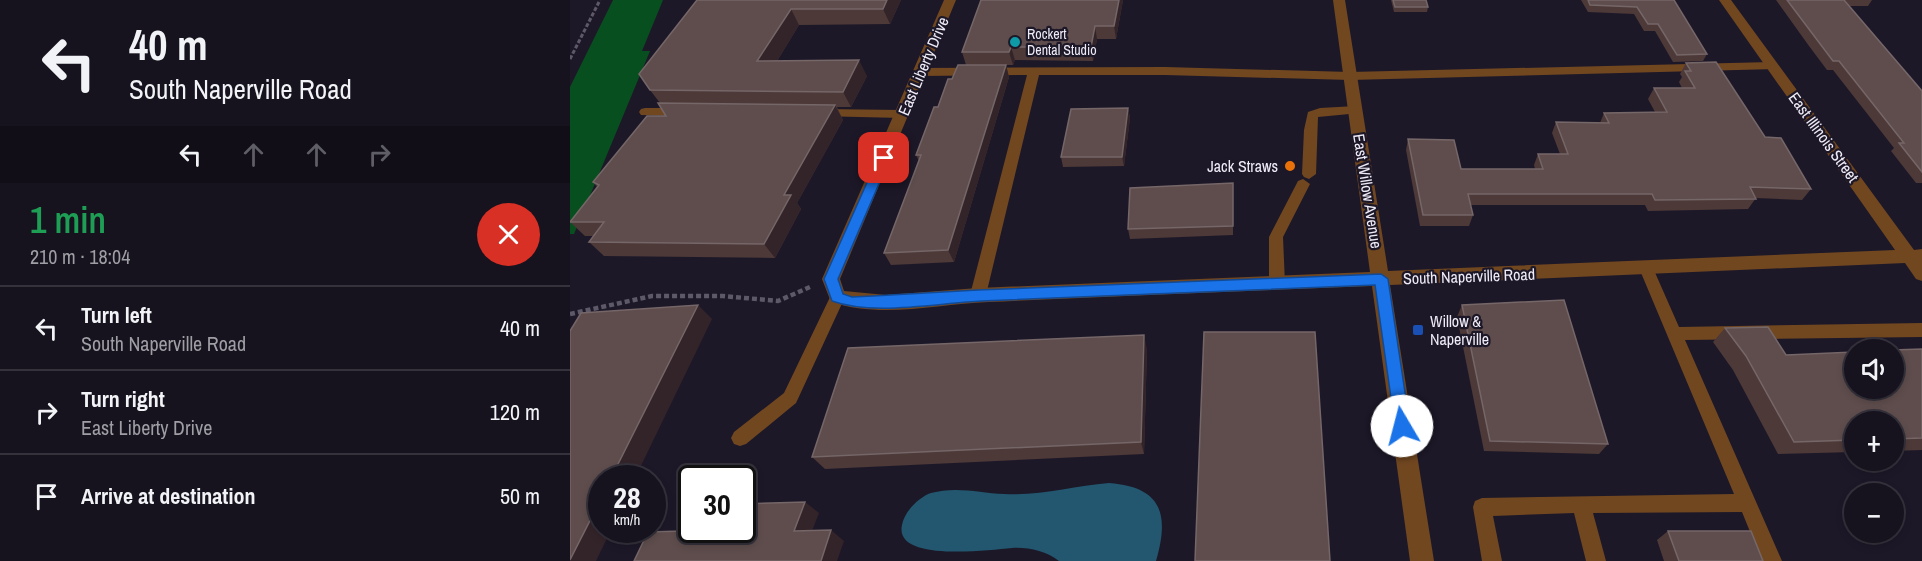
<!DOCTYPE html>
<meta charset="utf-8">
<style>
:root{--surface:#16121e;--page:#1f1b27;--text:#f1f3f6;--muted:#9e9ea4;--line:#35323c}
body{margin:0;font-family:"Archivo Narrow",sans-serif;background:var(--page);color:var(--text);height:100vh;display:flex;flex-direction:column;font-size:22px;white-space:nowrap}
*{box-sizing:border-box;margin:0}
p{font-size:20px;color:var(--muted)}
.icon{flex:none;width:33px;height:33px;fill:none;stroke:currentColor;stroke-width:2;stroke-linecap:round;stroke-linejoin:round}
.map{position:relative;flex:1;overflow:hidden}
.details{display:flex;flex-direction:column;background:var(--surface);width:570px}
.details>*{flex:none}
.guide{background:#16121e;color:var(--text);overflow:hidden}
.buttons{position:absolute;left:1274px;top:339px;display:grid;gap:12px}
.buttons a{display:grid;place-items:center;width:60px;height:60px;border-radius:50%;background:var(--surface);box-shadow:0 3px 9px #0003,0 0 0 2px var(--line);font-size:30px}
.speed{position:absolute;left:18px;top:465px;display:flex;gap:12px;font-size:30px;font-weight:700;text-align:center}
.speed>*{display:grid;place-content:center;width:78px;height:78px;border-radius:50%;background:var(--surface);box-shadow:0 3px 9px #0003,0 0 0 2px var(--line);line-height:1}
.speed small{font-size:15px;font-weight:400}
.speed .limit{border:3px solid #111;border-radius:9px;background:#fff;color:#111}
.pin{position:absolute;display:grid;place-items:center;width:51px;height:51px;color:#fff;margin:-26px;border-radius:12px;box-shadow:0 3px 9px #0006}
.me{position:absolute;width:66px;margin:-33px;rotate:352deg;stroke-linejoin:round;filter:drop-shadow(0 0 4px #0008)}
.turn{display:flex;align-items:center;gap:21px;height:126px;padding:0 30px;font-size:27px}
.turn .icon{width:78px;height:78px;stroke-width:2.5}
.turn b{display:block;font-size:42px;line-height:51px}
.lanes{display:flex;align-items:center;height:57px;padding:0 30px;background:#0003;justify-content:center;gap:30px;direction:ltr}
.lanes .off{opacity:.35}
.round{display:grid;place-items:center;flex:none;width:63px;height:63px;border-radius:32px;background:var(--page)}
.overview{display:flex;align-items:center;justify-content:space-between;height:102px;padding:0 30px}
h1{font-size:36px;font-weight:600;line-height:45px;color:#1e9e55}
ul{padding:0;list-style:none}
li{display:flex;align-items:center;gap:18px;height:84px;padding:0 30px;border-top:2px solid var(--line)}
li div{flex:1}
li b{display:block;font-size:22px}
li em{font-style:normal}
main{display:flex;flex:1;min-height:0}
.map>svg:first-child{display:block}
</style>
<main>
<section class="details">
<div class="guide">
<div class="turn"><svg class="icon" aria-label="left" viewBox="0 0 24 24"><path d="M17 20v-9H6M10 6l-5 5 5 5"/></svg><div><b>40 m</b>South Naperville Road</div></div>
<div class="lanes"><svg class="icon" aria-label="left" viewBox="0 0 24 24"><path d="M17 20v-9H6M10 6l-5 5 5 5"/></svg><svg class="icon off" aria-label="ahead" viewBox="0 0 24 24"><path d="M12 20V5M6 11l6-6 6 6"/></svg><svg class="icon off" aria-label="ahead" viewBox="0 0 24 24"><path d="M12 20V5M6 11l6-6 6 6"/></svg><svg class="icon off" aria-label="right" viewBox="0 0 24 24"><path d="M7 20v-9h11M14 6l5 5-5 5"/></svg></div>
</div>
<div class="overview"><div><h1>1 min</h1><p>210 m · 18:04</p></div><a class="round" style="background:#d93025;color:#fff"><svg class="icon" aria-label="close" viewBox="0 0 24 24"><path d="M6 6l12 12M18 6L6 18"/></svg></a></div>
<ul>
<li><svg class="icon" aria-label="left" viewBox="0 0 24 24"><path d="M17 20v-9H6M10 6l-5 5 5 5"/></svg><div><b>Turn left</b><p>South Naperville Road</p></div><em>40 m</em></li>
<li><svg class="icon" aria-label="right" viewBox="0 0 24 24"><path d="M7 20v-9h11M14 6l5 5-5 5"/></svg><div><b>Turn right</b><p>East Liberty Drive</p></div><em>120 m</em></li>
<li><svg class="icon" aria-label="arrive" viewBox="0 0 24 24"><path d="M6 21V4h12l-3 4 3 4H6"/></svg><div><b>Arrive at destination</b></div><em>50 m</em></li>
</ul>
</section>
<div class="map">
<svg width="1352" height="561" viewBox="0 0 1352 561">
<rect width="100%" height="100%" fill="#1d1828"/>
<!-- green -->
<polygon fill="#084f20" points="43,0 93,0 72,51 80,51 4,234 0,234 0,87"/>
<!-- water -->
<path fill="#22576f" d="M539 483C591 487 600 513 586 561H489C476 551 458 547 442 548 411 551 324 561 332 525 334 512 349 497 361 493 386 486 410 493 434 494 469 496 504 486 539 483Z"/>
<g fill="none" stroke-linecap="round" stroke-linejoin="round">
<!-- path-far1 -->
<polyline stroke="#5e5968" stroke-width="3" stroke-dasharray="4 2" stroke-linecap="butt" points="0,59 30,0"/>
<!-- path -->
<polyline stroke="#5e5968" stroke-width="4.5" stroke-dasharray="5 3" stroke-linecap="butt" points="0,314 82,296 153,296 208,301 240,287"/>
<!-- service -->
<g fill="#714720" fill-rule="evenodd">
<polygon points="1202,62 1206,63 1206,69 780,80 595,75 469,75 416,295 413,299 403,299 400,295 457,75 350,76 344,72 350,68 595,67 780,72"/>
<polygon points="786,106 792,110 790,113 748,117 746,174 739,179 734,177 732,174 734,130 738,112 750,108"/>
<polygon points="75,108 113,108 119,112 113,116 71,115 69,112 71,109"/>
<polygon points="251,109 332,110 338,114 332,118 247,116 245,113 247,110"/>
<polygon points="733,179 740,184 713,237 715,284 712,288 702,288 699,284 699,237 728,181"/>
<polygon points="1076,262 1081,264 1083,268 1109,327 1352,323 1352,337 1115,340 1212,561 1192,561 1172,512 1023,513 1036,561 1016,561 1004,513 923,516 932,561 912,561 903,507 905,501 912,498 1164,494 1069,268 1071,264"/>
<polygon points="267,291 272,293 275,297 226,403 176,444 170,446 164,444 161,438 164,432 214,393 262,293"/>
</g>
<!-- minor -->
<path fill="#714720" fill-rule="evenodd" d="M374 0H386L270 279 274 291 316 295 408 288 800 272 763 0H775L818 271 1325 250 1149 0H1161L1344 250 1352 249V281L1346 279 1335 263 820 285 864 561H840L802 286C675 291 547 296 419 302 367 304 312 319 261 302L252 279Z"/>
</g>
<!-- wall -->
<g fill="#4d3938">
<polygon points="127,0 331,0 320,24 229,25 207,61 297,76 281,107 267,107 273,120 227,203 231,209 205,258 34,256 19,242 24,236 15,236 0,222 27,187 23,182 96,116 90,103 80,90"/>
<polygon points="553,0 546,39 527,39 523,61 445,60 443,65 436,65 439,77 384,262 321,265 314,253 349,161 346,155 368,107 382,79 396,65 392,52"/>
<polygon points="821,0 856,0 858,7 857,12 824,12"/>
<polygon points="1011,0 1104,0 1137,54 1133,61 1103,62 1085,31 1074,31 1064,14 1018,12"/>
<polygon points="1206,0 1302,0 1298,6 1279,6 1352,91 1352,183 1346,183 1321,151 1324,148 1263,70 1257,70 1239,46"/>
<polygon points="1116,63 1195,137 1241,189 1232,200 1186,198 1178,209 1078,211 1075,205 900,205 903,215 899,226 850,226 836,150 838,139 891,169 965,169 964,165 968,154 990,154 982,133 986,122 1030,123 1034,113 1085,112 1078,99 1084,88 1112,88 1109,82 1112,77 1110,74"/>
<polygon points="558,108 560,118 554,166 493,167 491,157"/>
<polygon points="663,183 663,235 560,239 558,229"/>
<polygon points="892,305 1038,444 1029,454 914,451 887,317"/>
<polygon points="1155,328 1216,355 1352,349 1352,450 1323,451 1323,422 1284,422 1284,452 1208,454 1163,370 1143,342"/>
<polygon points="577,349 574,454 255,469 242,457"/>
<polygon points="1098,531 1193,561 1094,561 1087,540"/>
</g>
<!-- shaded-wall -->
<g fill="#332429">
<polygon points="317,0 331,0 320,24 313,9"/>
<polygon points="549,0 553,0 546,39 544,26"/>
<polygon points="221,9 229,25 197,77 187,61"/>
<polygon points="525,26 527,39 523,61 521,47"/>
<polygon points="441,47 445,60 443,65 439,52"/>
<polygon points="289,60 297,76 281,107 273,92"/>
<polygon points="436,65 439,77 384,262 378,250"/>
<polygon points="265,105 273,120 227,203 231,209 205,258 194,244 214,195"/>
<polygon points="558,108 560,118 554,166 552,157"/>
<polygon points="128,305 142,319 65,478 41,478"/>
<polygon points="574,335 577,349 574,454 571,442"/>
<polygon points="32,497 32,530 41,530 26,561 0,561"/>
<polygon points="235,502 249,513 238,541 224,531"/>
<polygon points="261,530 274,541 267,561 251,561"/>
</g>
<!-- building -->
<g fill="#5f4d4d" stroke="#756668" stroke-width="1.5">
<polygon points="127,0 317,0 313,9 221,9 187,61 289,60 273,92 80,90 69,74"/>
<polygon points="411,0 549,0 544,26 525,26 521,47 441,47 439,52 392,52"/>
<polygon points="823,0 856,0 858,7 825,7"/>
<polygon points="1018,0 1104,0 1137,54 1107,55 1088,24 1078,24 1067,7 1020,5"/>
<polygon points="1217,0 1274,0 1352,91 1352,172 1329,143 1334,143 1269,61 1263,61"/>
<polygon points="1146,62 1195,137 1211,138 1241,189 1180,187 1186,199 1085,200 1082,194 898,194 903,215 853,215 838,139 884,140 891,169 973,169 968,154 998,154 986,122 1039,123 1034,113 1097,112 1084,88 1125,88 1115,71 1121,71 1116,63"/>
<polygon points="388,65 436,65 378,250 314,253 351,155 346,155 364,107 368,107 378,79 382,79"/>
<polygon points="88,103 265,105 214,195 221,195 194,244 19,242 34,222 0,222 29,185 23,182 77,116 96,116"/>
<polygon points="558,108 552,157 491,157 501,109"/>
<polygon points="663,183 663,226 558,229 560,188"/>
<polygon points="994,300 1038,444 920,441 892,305"/>
<polygon points="128,305 41,478 32,478 32,497 0,560 0,331 11,313"/>
<polygon points="1198,327 1216,355 1284,352 1284,388 1323,388 1323,350 1352,349 1352,438 1323,439 1323,422 1284,422 1284,440 1224,442 1176,356 1155,328"/>
<polygon points="634,332 745,332 760,561 625,561"/>
<polygon points="574,335 571,442 242,457 278,348"/>
<polygon points="235,502 224,531 261,530 251,561 64,561 78,532 113,531 122,513 122,530 172,530 172,504"/>
<polygon points="1098,531 1181,531 1193,561 1109,561"/>
</g>
<!-- route -->
<path fill="#1a73e8" stroke="#114b97" stroke-width="1.5" d="M314 153 320 158 268 279 273 294 282 297 303 296 408 290 811 274 818 279 840 426 838 431 832 433 827 431 825 426 805 285C674 290 543 295 412 301 367 303 303 316 262 301L254 279 308 158Z"/>
<!-- markers -->
<circle fill="#0f9aa8" stroke="#1d1828" stroke-width="2" cx="445" cy="42" r="6"/>
<circle fill="#e8710a" stroke="#1d1828" stroke-width="2" cx="720" cy="166" r="6"/>
<rect fill="#1a4fb4" stroke="#1d1828" stroke-width="2" x="842" y="324" width="12" height="12" rx="3"/>
<g text-anchor="middle" stroke-width="4.5" stroke-linejoin="round" paint-order="stroke">
<!-- far-poi labels -->
<g font-size="14" fill="#efecf7" stroke="#1d1828" text-anchor="start">
<text x="457" y="39">Rockert<tspan x="457" dy="16">Dental Studio</tspan></text>
</g>
<!-- street labels -->
<g font-size="16" fill="#efecf7" stroke="#1d1828">
<text transform="translate(353 66) rotate(-67)" y="6">East Liberty Drive</text>
<text transform="translate(1254 137) rotate(54)" y="6">East Illinois Street</text>
<text transform="translate(798 191) rotate(81)" y="6">East Willow Avenue</text>
<text transform="translate(899 276) rotate(-2)" y="6">South Naperville Road</text>
</g>
<!-- poi labels -->
<g font-size="16" fill="#efecf7" stroke="#1d1828" text-anchor="end">
<text x="708" y="172">Jack Straws</text>
<text x="860" y="327" text-anchor="start">Willow &amp;<tspan x="860" dy="18">Naperville</tspan></text>
</g>
</g>
</svg>
<div class="buttons">
<a><svg class="icon" aria-label="sound" viewBox="0 0 24 24"><path d="M4 9h4l5-4v14l-5-4H4zM17 9q2 3 0 6"/></svg></a>
<a>+</a>
<a>−</a>
</div>
<div class="speed"><div>28<small>km/h</small></div><div class="limit">30</div></div>
<div class="pin" style="left:314px;top:158px;background:#d93025"><svg class="icon" aria-label="arrive" viewBox="0 0 24 24"><path d="M6 21V4h12l-3 4 3 4H6"/></svg></div>
<svg class="me" style="left:832px;top:426px" viewBox="-20 -20 40 40"><circle r="19" fill="#fff"/><path d="M0-13L10 11 0 6-10 11z" fill="#1a73e8"/></svg>
</div>
</main>
